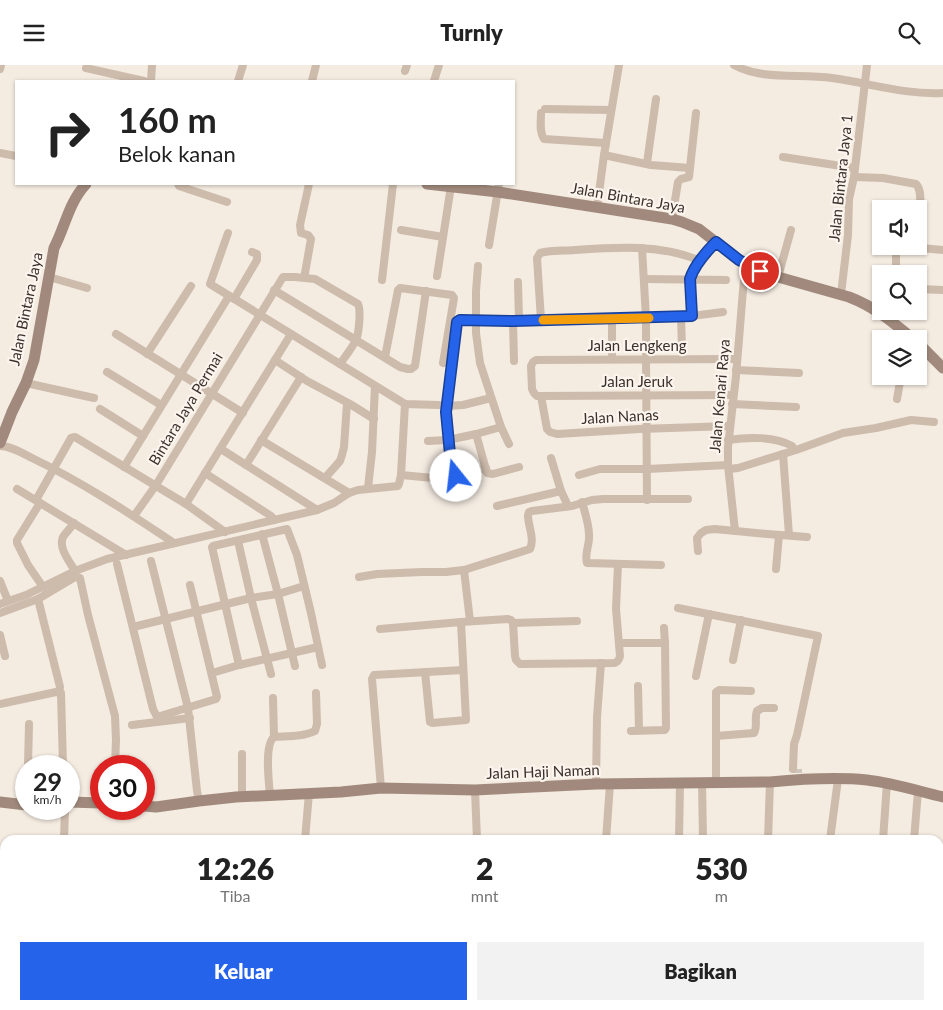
<!DOCTYPE html>
<html lang="id">
<style>
:root{--surface:#fff;--page:#f2f2f2;--text:#222;--muted:#767676;--accent:#2563eb}
body{margin:0;font-family:Lato,sans-serif;background:var(--page);color:var(--text);height:100vh;display:flex;flex-direction:column;font-size:19px;white-space:nowrap}
*{box-sizing:border-box;margin:0}
p{font-size:16px;color:var(--muted)}
.icon{flex:none;width:28px;height:28px;fill:none;stroke:currentColor;stroke-width:2;stroke-linecap:round;stroke-linejoin:round}
.map{position:relative;flex:1;overflow:hidden}
.panel{position:absolute;left:0px;top:770px;width:944px;height:175px;display:flex;flex-direction:column;background:var(--surface);border-radius:15px 15px 0 0;box-shadow:0 1px 4px #0004}
.panel>*{flex:none}
.guide{position:absolute;left:15px;top:15px;width:500px;height:105px;border-radius:0px;box-shadow:0 1px 4px #0004;background:#fff;color:var(--text);overflow:hidden}
.controls{position:absolute;left:872px;top:135px;display:grid;gap:10px}
.controls a{display:grid;place-items:center;width:55px;height:55px;border-radius:0px;background:var(--surface);box-shadow:0 1px 4px #0004;font-size:25px}
.speed{position:absolute;left:15px;top:690px;display:flex;gap:10px;font-size:25px;font-weight:700;text-align:center}
.speed>*{display:grid;place-content:center;width:65px;height:65px;border-radius:50%;background:var(--surface);box-shadow:0 1px 4px #0004;line-height:1}
.speed small{font-size:12px;font-weight:400}
.speed .limit{border:8px solid #d22;background:#fff;color:#111}
.pin{position:absolute;display:grid;place-items:center;width:42px;height:42px;color:#fff;margin:-21px;border:2px solid #fff;border-radius:50%;box-shadow:0 1px 5px #0007}
.me{position:absolute;width:55px;margin:-28px;rotate:344deg;stroke-linejoin:round;filter:drop-shadow(0 0 4px #0008)}
.turn{display:flex;align-items:center;gap:18px;height:105px;padding:0 20px;font-size:22px}
.turn .icon{width:65px;height:65px;stroke-width:2.5}
.turn b{display:block;font-size:35px;line-height:42px}
.eta{display:flex;justify-content:space-evenly;align-items:center;height:85px;text-align:center}
.eta b{font-size:30px;font-weight:800;line-height:35px}
.action{display:flex;gap:10px;margin-top:auto;padding:10px 20px}
.action a{flex:1;height:58px;border-radius:0px;background:var(--accent);color:#fff;font-size:20px;font-weight:800;line-height:58px;text-align:center}
.action a+a{background:var(--page);color:var(--text)}
header{display:flex;justify-content:space-between;align-items:center;height:65px;padding:0 20px;background:var(--surface);font-size:22px;font-weight:800}
.map>svg:first-child{display:block}
</style>
<header><svg class="icon" aria-label="menu" viewBox="0 0 24 24"><path d="M4 6h16M4 12h16M4 18h16"/></svg>Turnly<svg class="icon" aria-label="search" viewBox="0 0 24 24"><circle cx="10" cy="10" r="6"/><path d="M15 15l6 6"/></svg></header>
<div class="map">
<svg width="943" height="945" viewBox="0 0 943 945">
<rect width="100%" height="100%" fill="#f4ebe1"/>
<g fill="none" stroke-linecap="round" stroke-linejoin="round">
<!-- street-tunnel -->
<polyline stroke="#cfc6bd" stroke-width="8" stroke-dasharray="8 4" stroke-linecap="butt" points="798,704 798,708"/>
<!-- street -->
<g stroke="#cdbbac" stroke-width="8">
<path d="M734 0C764 16 800 8 832 13 869 18 905 30 943 28"/>
<polyline points="86,3 144,16"/>
<polyline points="0,4 1,0"/>
<polyline points="405,6 407,0"/>
<polyline points="151,16 152,0"/>
<polyline points="238,16 243,0"/>
<polyline points="312,16 316,0"/>
<polyline points="434,16 439,0"/>
<polyline points="545,44 611,45"/>
<path d="M541 48C541 57 539 67 544 74L606 78"/>
<polyline points="0,88 16,91"/>
<polyline points="604,90 651,100 690,103"/>
<polyline points="783,92 854,103"/>
<polyline points="647,98 656,34"/>
<path d="M854 112 883 113 916 119C922 125 920 137 920 145"/>
<polyline points="178,119 179,121 227,137"/>
<polyline points="597,143 604,90 619,0"/>
<polyline points="672,154 678,117 681,114 689,112 696,48"/>
<polyline points="401,165 443,172"/>
<polyline points="228,168 210,219 405,339 439,340"/>
<polyline points="489,180 499,119"/>
<polyline points="642,183 646,253 646,289"/>
<polyline points="478,201 476,226 476,268 480,298 501,362 509,379"/>
<polyline points="305,208 311,174 308,170 301,168 300,160 309,119"/>
<polyline points="896,209 896,186 897,183 899,181 943,185"/>
<polyline points="437,211 451,121"/>
<polyline points="49,212 87,223"/>
<polyline points="778,212 791,165"/>
<polyline points="644,214 726,215"/>
<polyline points="382,215 393,119"/>
<polyline points="518,217 519,256"/>
<polyline points="919,224 943,225"/>
<polyline points="274,225 400,302 408,304 411,304 415,301 426,226"/>
<polyline points="841,229 848,170 849,134 854,112 867,0"/>
<polyline points="234,234 257,195 257,189 252,187"/>
<polyline points="681,251 682,284"/>
<polyline points="692,251 690,214 692,208 716,177"/>
<polyline points="612,254 612,289"/>
<path d="M541 255 537 193 540 188C552 185 564 186 575 185 617 182 661 179 701 196"/>
<polyline points="513,256 514,296"/>
<polyline points="116,269 243,348"/>
<polyline points="147,289 191,221"/>
<polyline points="385,292 398,225 400,223 452,230 454,233 443,298"/>
<polyline points="646,294 647,435"/>
<polyline points="275,295 307,316 350,339 374,354"/>
<polyline points="736,305 799,308"/>
<polyline points="107,307 161,340"/>
<polyline points="26,318 94,333"/>
<polyline points="733,330 537,331 534,328 532,324 531,301 533,297 536,295 737,294"/>
<polyline points="541,331 547,364 550,367 557,369 640,364 729,361"/>
<polyline points="897,334 901,311"/>
<polyline points="732,339 796,342"/>
<polyline points="446,341 455,259 457,257 460,255 513,256 646,253 692,251 723,247"/>
<polyline points="100,344 143,371"/>
<polyline points="501,362 476,369 487,408 493,409 519,402"/>
<polyline points="261,375 349,428"/>
<path d="M728 375C747 372 775 371 792 381"/>
<polyline points="428,376 448,375 476,369"/>
<path d="M0 381C11 381 22 388 32 393 82 417 129 448 174 478"/>
<polyline points="221,384 317,445"/>
<polyline points="783,389 789,470"/>
<polyline points="551,393 561,426 568,441"/>
<polyline points="246,400 301,312"/>
<polyline points="124,402 229,231"/>
<polyline points="486,403 461,411 456,411 453,408 446,359 446,341 463,340 491,333"/>
<polyline points="729,404 738,403 796,385 843,368 876,363 911,355 934,357"/>
<polyline points="205,408 271,451 274,455"/>
<polyline points="401,410 444,414"/>
<polyline points="579,410 600,404 647,404 728,400"/>
<polyline points="325,413 340,396 342,390 344,382 347,338"/>
<polyline points="368,423 372,387 375,321"/>
<polyline points="17,424 126,490"/>
<polyline points="36,435 71,373 75,372 186,439 225,467"/>
<path d="M582 437C585 448 589 459 589 470 590 480 584 488 587 498L661 500"/>
<polyline points="40,438 17,475 17,478 28,500 43,522"/>
<polyline points="186,439 291,269"/>
<polyline points="497,441 561,426"/>
<path d="M134 451 156 420 283 212H295L315 214 358 239C361 245 359 268 356 275 352 283 345 292 340 299"/>
<path d="M74 458C71 463 66 467 63 472 58 483 70 497 75 506"/>
<polyline points="735,466 728,400 728,382 736,311 743,225 746,200"/>
<polyline points="262,469 278,529 295,601"/>
<polyline points="238,476 251,533 271,609"/>
<polyline points="698,486 697,473 701,468 706,465 715,464 767,469 807,472"/>
<polyline points="151,496 188,643 197,726 199,736"/>
<polyline points="117,499 153,644 157,652 216,634 217,632 190,520"/>
<polyline points="776,504 779,470"/>
<polyline points="464,505 470,556"/>
<path d="M359 512 377 509 422 507H446L464 505 530 484C535 473 528 462 528 450L529 447 532 446 572 441 592 435 603 434H688"/>
<polyline points="0,516 8,536"/>
<polyline points="38,534 60,622"/>
<polyline points="0,539 26,530 75,506 107,494 317,445 334,438 349,428 358,425 398,421 399,419 401,410 405,339"/>
<polyline points="678,543 818,571 797,670 794,679 793,704"/>
<polyline points="0,548 38,534 75,512 80,513 88,550 115,651 116,675 115,701"/>
<polyline points="513,558 577,556"/>
<polyline points="133,562 251,533 278,529 304,521"/>
<polyline points="664,563 665,578"/>
<path d="M380 564 461 557 508 554 511 555 513 558 515 591 516 595 520 599 614 598C618 597 619 595 620 591L616 544 618 499"/>
<polyline points="0,570 5,591"/>
<polyline points="619,578 665,578 666,663 665,665 631,666"/>
<polyline points="733,595 741,555"/>
<polyline points="239,600 212,482 213,481 287,464 297,490 311,548 322,600"/>
<polyline points="425,607 430,657 432,658 466,655 461,557"/>
<polyline points="212,608 239,600 318,582"/>
<polyline points="696,611 709,549"/>
<polyline points="638,621 639,665"/>
<polyline points="0,639 56,627 61,628 63,701"/>
<polyline points="132,660 190,653"/>
<path d="M716 671 754 668C758 662 754 653 757 646L762 643H774"/>
<path d="M274 672C287 671 303 672 315 666L317 659 316 628"/>
<polyline points="242,689 242,732"/>
<polyline points="28,701 29,659"/>
<polyline points="702,717 703,775"/>
<polyline points="716,718 716,627 719,625 751,626"/>
<polyline points="596,719 597,652 601,598"/>
<polyline points="381,723 372,614 374,610 463,605"/>
<polyline points="475,725 477,775"/>
<path d="M270 731C269 718 264 680 274 672L273 633"/>
<polyline points="64,775 65,744"/>
<polyline points="305,775 309,728"/>
<polyline points="606,775 610,719"/>
<polyline points="679,775 680,718"/>
<polyline points="768,775 770,717"/>
<polyline points="830,775 838,714"/>
<polyline points="883,775 887,718"/>
<polyline points="914,775 918,726"/>
<polyline points="0,787 5,786"/>
<polyline points="0,827 5,826"/>
<polyline points="0,868 5,867"/>
<polyline points="939,905 943,905"/>
<polyline points="77,940 77,945"/>
<polyline points="253,940 253,945"/>
<polyline points="360,940 361,945"/>
<polyline points="409,942 455,940"/>
<polyline points="0,943 0,945"/>
<polyline points="21,945 51,940"/>
<polyline points="180,945 180,940"/>
<polyline points="299,945 299,940"/>
<polyline points="485,945 486,940"/>
<polyline points="661,945 661,940"/>
<polyline points="817,945 818,940"/>
</g>
<!-- secondary -->
<g stroke="#a18a7d" stroke-width="11">
<path d="M427 119 498 127 672 154 682 157 699 164 739 195 752 203 778 212 849 232C873 241 893 257 913 274"/>
<polyline points="919,279 943,303"/>
<path d="M0 378 12 347 26 318 34 295 54 183C65 162 69 137 86 119"/>
<polyline points="0,737 26,740"/>
<polyline points="69,737 101,738"/>
<path d="M144 741 156 742 199 736 236 732 341 727 381 723 475 725 596 719 770 717C802 714 835 712 867 715 893 718 918 726 943 732"/>
</g>
</g>
<g fill="none" stroke-linecap="round" stroke-linejoin="round">
<defs>
<path id="route" d="M456 411 453 408 451 400 446 347 457 257 460 255 513 256 692 251 690 214C694 201 706 187 716 177L739 195 760 206"/>
</defs>
<!-- route casing -->
<use href="#route" stroke="#184099" stroke-width="12"/>
<!-- route -->
<use href="#route" stroke="#2563eb" stroke-width="9"/>
<!-- slow -->
<polyline stroke="#f59e0b" stroke-width="9" points="543,255 649,253"/>
</g>
<g text-anchor="middle" stroke-width="4.5" stroke-linejoin="round" paint-order="stroke">
<!-- street labels -->
<g font-size="15" fill="#3b302b" stroke="#fbf5ee">
<text transform="translate(841 113) rotate(-84)" y="5">Jalan Bintara Jaya 1</text>
<text transform="translate(628 133) rotate(10)" y="5">Jalan Bintara Jaya</text>
<text transform="translate(26 244) rotate(-78)" y="5">Jalan Bintara Jaya</text>
<text x="637" y="286">Jalan Lengkeng</text>
<text x="637" y="322">Jalan Jeruk</text>
<text transform="translate(720 331) rotate(-85)" y="5">Jalan Kenari Raya</text>
<text transform="translate(186 344) rotate(-59)" y="5">Bintara Jaya Permai</text>
<text transform="translate(620 352) rotate(-3)" y="5">Jalan Nanas</text>
<text transform="translate(543 707) rotate(-2)" y="5">Jalan Haji Naman</text>
</g>
</g>
</svg>
<div class="controls">
<a><svg class="icon" aria-label="sound" viewBox="0 0 24 24"><path d="M4 9h4l5-4v14l-5-4H4zM17 9q2 3 0 6"/></svg></a>
<a><svg class="icon" aria-label="search" viewBox="0 0 24 24"><circle cx="10" cy="10" r="6"/><path d="M15 15l6 6"/></svg></a>
<a><svg class="icon" aria-label="layers" viewBox="0 0 24 24"><path d="M12 4l9 5-9 5-9-5zM3 14l9 5 9-5"/></svg></a>
</div>
<div class="speed"><div>29<small>km/h</small></div><div class="limit">30</div></div>
<div class="pin" style="left:760px;top:206px;background:#d93025"><svg class="icon" aria-label="arrive" viewBox="0 0 24 24"><path d="M6 21V4h12l-3 4 3 4H6"/></svg></div>
<svg class="me" style="left:456px;top:411px" viewBox="-20 -20 40 40"><circle r="19" fill="#fff"/><path d="M0-13L10 11 0 6-10 11z" fill="#2563eb"/></svg>
<div class="guide">
<div class="turn"><svg class="icon" aria-label="right" viewBox="0 0 24 24"><path d="M7 20v-9h11M14 6l5 5-5 5"/></svg><div><b>160 m</b>Belok kanan</div></div>
</div>
<section class="panel">
<div class="eta">
<div><b>12:26</b><p>Tiba</p></div>
<div><b>2</b><p>mnt</p></div>
<div><b>530</b><p>m</p></div>
</div>
<div class="action"><a>Keluar</a><a>Bagikan</a></div>
</section>
</div>
